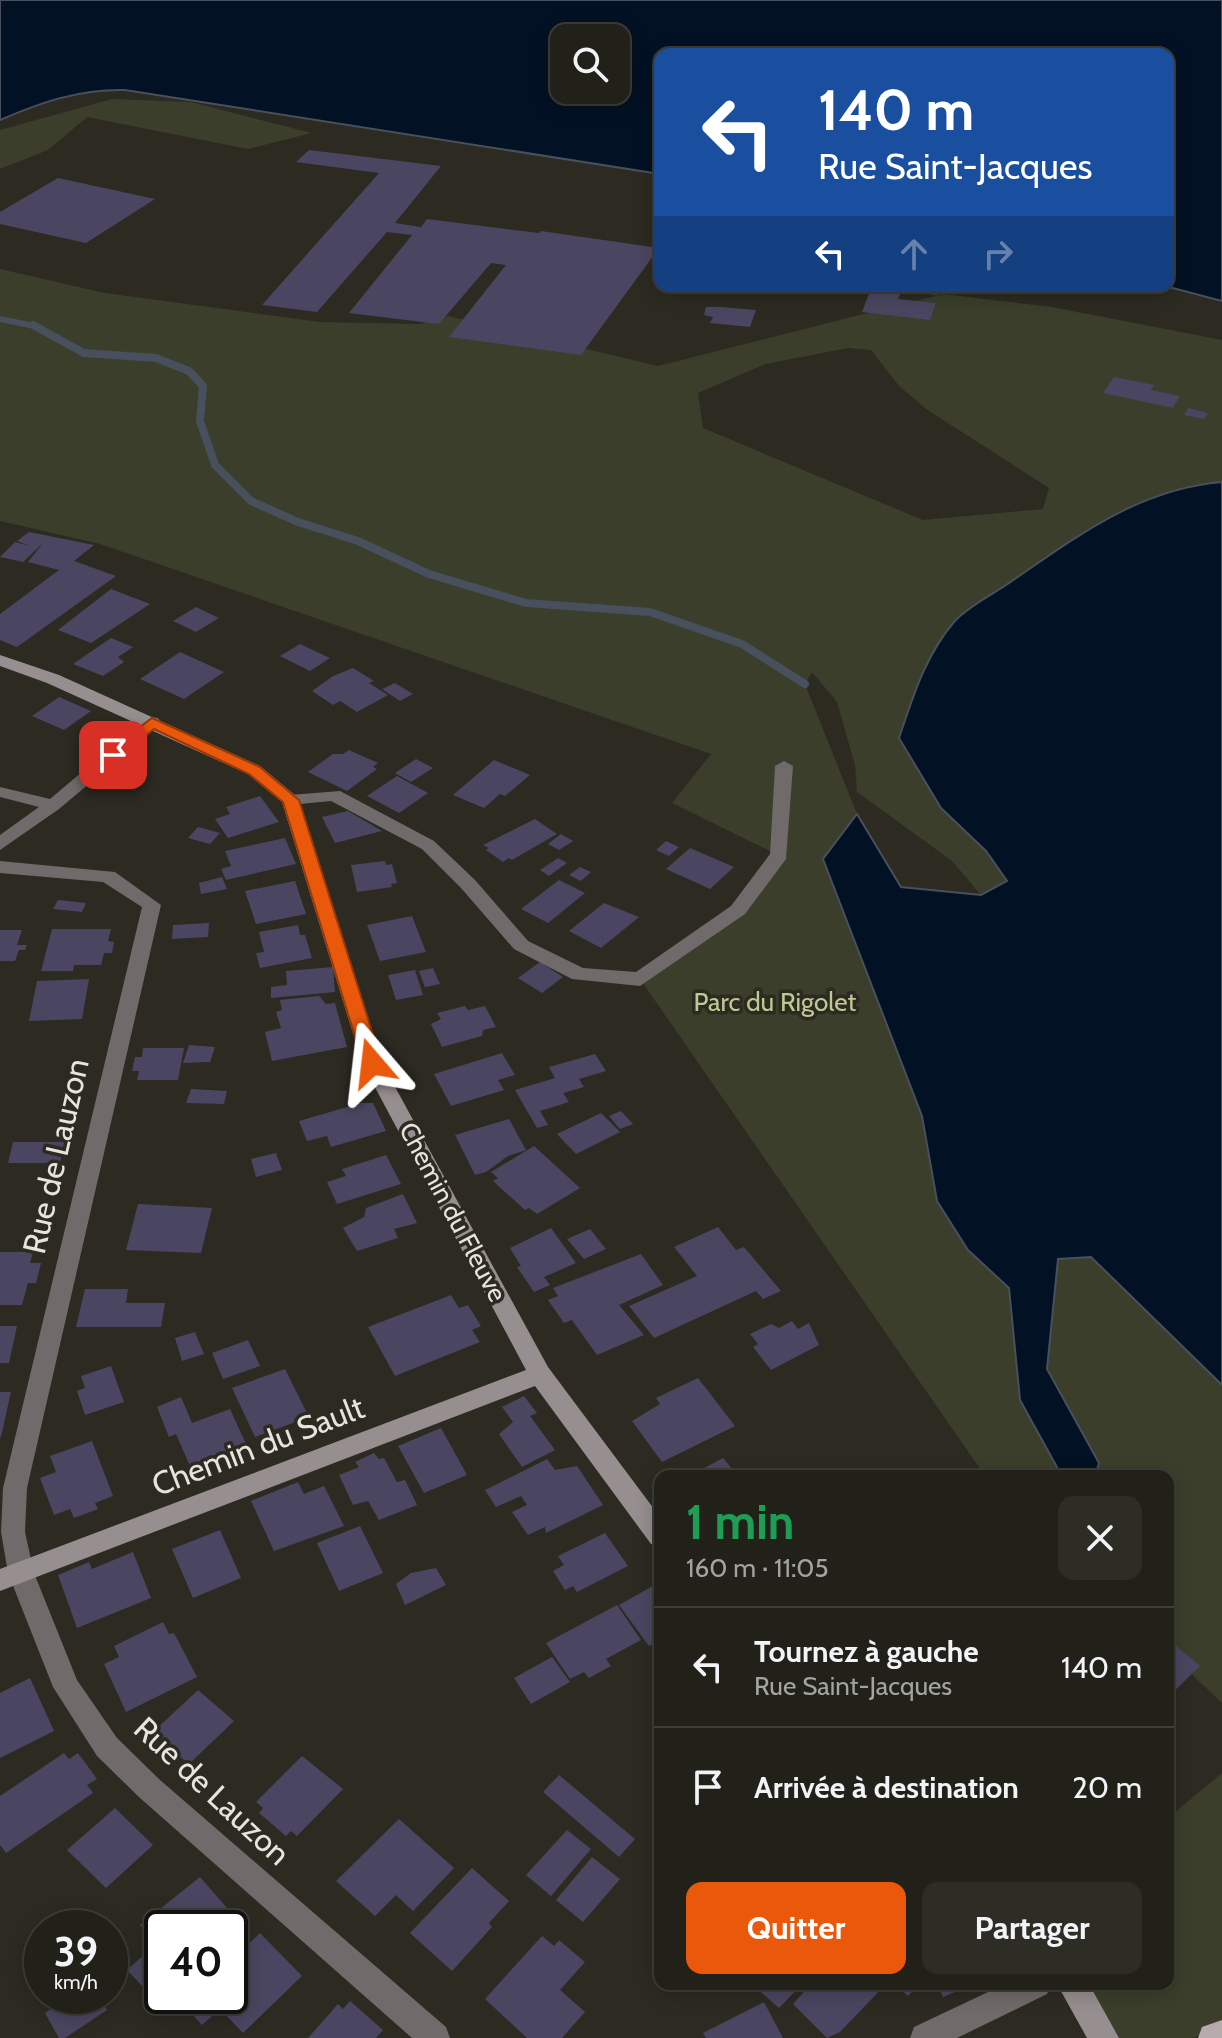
<!DOCTYPE html>
<html lang="fr">
<meta charset="utf-8">
<style>
:root{--surface:#212019;--page:#2d2d26;--text:#f1f3f6;--muted:#a2a3a2;--line:#3e3e38;--accent:#ea580c}
body{margin:0;font-family:Cabin,sans-serif;background:var(--page);color:var(--text);height:100vh;display:flex;flex-direction:column;font-size:30px;white-space:nowrap}
*{box-sizing:border-box;margin:0}
p{font-size:26px;color:var(--muted)}
.icon{flex:none;width:44px;height:44px;fill:none;stroke:currentColor;stroke-width:2;stroke-linecap:round;stroke-linejoin:round}
.map{position:relative;flex:1;overflow:hidden}
.sheet{position:absolute;left:654px;top:1470px;width:520px;height:520px;display:flex;flex-direction:column;background:var(--surface);border-radius:16px;box-shadow:0 4px 20px #0003,0 0 0 2px var(--line)}
.sheet>*{flex:none}
.top-card{position:absolute;left:654px;top:48px;width:520px;height:244px;border-radius:16px;box-shadow:0 4px 20px #0003,0 0 0 2px var(--line);background:#1a4fa0;color:#fff;overflow:hidden}
.fabs{position:absolute;left:550px;top:24px;display:grid;gap:16px}
.fabs a{display:grid;place-items:center;width:80px;height:80px;border-radius:16px;background:var(--surface);box-shadow:0 4px 20px #0003,0 0 0 2px var(--line);font-size:40px}
.speed{position:absolute;left:24px;top:1910px;display:flex;gap:16px;font-size:40px;font-weight:700;text-align:center}
.speed>*{display:grid;place-content:center;width:104px;height:104px;border-radius:50%;background:var(--surface);box-shadow:0 4px 20px #0003,0 0 0 2px var(--line);line-height:1}
.speed small{font-size:20px;font-weight:400}
.speed .limit{border:4px solid #111;border-radius:12px;background:#fff;color:#111}
.pin{position:absolute;display:grid;place-items:center;width:68px;height:68px;color:#fff;margin:-34px;border-radius:16px;box-shadow:0 4px 12px #0006}
.me{position:absolute;width:88px;margin:-44px;rotate:343deg;stroke-linejoin:round;filter:drop-shadow(0 0 6px #0008)}
.turn{display:flex;align-items:center;gap:28px;height:168px;padding:0 32px;font-size:36px}
.turn .icon{width:104px;height:104px;stroke-width:2.5}
.turn b{display:block;font-size:56px;line-height:68px}
.lanes{display:flex;align-items:center;height:76px;padding:0 32px;background:#0003;justify-content:center;gap:40px;direction:ltr}
.lanes .off{opacity:.35}
.round{display:grid;place-items:center;flex:none;width:84px;height:84px;border-radius:16px;background:var(--page)}
.summary{display:flex;align-items:center;justify-content:space-between;height:136px;padding:0 32px}
h1{font-size:48px;font-weight:700;line-height:60px;color:#1e9e55}
.button{display:flex;gap:16px;margin-top:auto;padding:16px 32px}
.button a{flex:1;height:92px;border-radius:16px;background:var(--accent);color:#fff;font-size:32px;font-weight:700;line-height:92px;text-align:center}
.button a+a{background:var(--page);color:var(--text)}
ul{padding:0;list-style:none}
li{display:flex;align-items:center;gap:24px;height:120px;padding:0 32px;border-top:2px solid var(--line)}
li div{flex:1}
li b{display:block;font-size:30px}
li em{font-style:normal}
.map>svg:first-child{display:block}
</style>
<div class="map">
<svg width="1222" height="2038" viewBox="0 0 1222 2038">
<rect width="100%" height="100%" fill="#2c2a21"/>
<!-- green -->
<g fill="#3a3e2a" fill-rule="evenodd">
<polygon points="112,99 191,102 312,133 248,149 87,117 48,150 0,169 0,130"/>
<path d="M0 269 105 293 320 322 420 324 448 316 658 366 943 294 1052 307 1222 340V482C1138 489 1076 537 1009 583 992 595 967 607 954 622 925 657 913 697 899 739L941 808 986 851 1008 881 981 895 952 861 857 792 855 765 837 702 812 672 805 684 857 814 823 860 922 1116 937 1201 968 1250 1009 1287 1020 1400 1057 1469 1070 1476H985L640 979 738 911 778 855 672 803 711 754 100 544 0 521ZM848 348 871 350 899 386 926 409 1049 488 1043 509 923 520 703 428 698 393 766 364Z"/>
<polygon points="1091,1257 1222,1385 1222,1703 1168,1652 1168,1476 1095,1476 1098,1463 1047,1369 1058,1259"/>
<polygon points="1222,1773 1222,2024 1194,2038 1104,2038 1072,1984 1168,1984 1168,1818"/>
</g>
<!-- water -->
<g fill="#031124" stroke="#47505c" stroke-width="2" fill-rule="evenodd">
<path d="M0 0H1222V301L1165 286H1168V54H660V174L125 90C79 89 42 102 0 120ZM564 38H616V90H564Z"/>
<path d="M1222 482V1385L1091 1257 1058 1259 1047 1369 1099 1463 1095 1476H1070L1058 1469 1020 1400 1009 1288 968 1250 937 1201 922 1116 823 859 857 814 901 887 981 895 1007 881 986 851 941 808 899 738C913 697 925 656 954 622 967 607 992 595 1009 583 1076 537 1138 489 1222 482Z"/>
</g>
<g fill="none" stroke-linecap="round" stroke-linejoin="round">
<!-- stream-far1 -->
<polyline stroke="#47505c" stroke-width="6" points="0,319 39,327"/>
<!-- stream -->
<polyline stroke="#47505c" stroke-width="8" points="33,325 84,353 156,358 189,371 203,386 200,421 215,465 251,501 298,522 358,541 429,574 526,603 650,612 742,644 805,684"/>
</g>
<!-- building -->
<g fill="#4a4661">
<polygon points="309,150 441,166 395,223 421,227 427,219 539,233 541,231 659,248 581,355 449,337 506,265 491,263 439,324 349,313 412,235 387,232 317,312 262,305 379,173 296,162"/>
<polygon points="58,178 155,199 86,243 0,224 0,212"/>
<polygon points="871,286 940,286 937,295"/>
<polygon points="870,291 900,294 898,299 936,303 930,320 862,312"/>
<polygon points="706,307 721,307 756,310 750,327 710,323 713,317 704,315"/>
<polygon points="1114,377 1154,385 1151,390 1180,396 1173,408 1103,393"/>
<polygon points="1188,408 1208,413 1204,419 1184,415"/>
<polygon points="29,532 94,545 74,561 116,576 17,647 0,640 0,614 59,570 28,562 43,543 23,562 0,557 15,542 30,546 17,541"/>
<polygon points="111,589 150,604 91,643 58,630"/>
<polygon points="196,607 219,618 196,632 173,621"/>
<polygon points="111,638 133,647 118,657 124,662 103,676 73,664"/>
<polygon points="300,644 330,658 310,671 280,656"/>
<polygon points="180,652 224,672 184,699 140,679"/>
<polygon points="353,668 374,681 369,683 388,695 357,712 340,701 333,705 312,691 333,676"/>
<polygon points="395,683 413,694 400,701 382,689"/>
<polygon points="59,697 91,711 64,730 32,716"/>
<polygon points="349,750 378,763 373,767 377,769 347,791 308,772 333,754 343,754"/>
<polygon points="416,759 433,768 411,782 395,773"/>
<polygon points="494,760 530,775 505,796 500,794 484,808 453,795"/>
<polygon points="397,776 428,793 399,813 367,796"/>
<polygon points="260,796 279,822 228,838 215,819 230,814 226,807"/>
<polygon points="348,811 382,831 335,843 322,817"/>
<polygon points="535,819 557,834 512,860 509,858 503,862 486,850 489,848 483,845"/>
<polygon points="198,827 220,833 210,844 188,838"/>
<polygon points="561,834 573,841 559,850 548,844"/>
<polygon points="285,838 296,864 226,880 221,869 231,866 225,851"/>
<polygon points="666,841 679,847 669,856 656,850"/>
<polygon points="690,848 734,867 710,889 666,869"/>
<polygon points="558,858 567,863 549,876 540,870"/>
<polygon points="385,861 386,865 392,864 397,883 391,884 392,887 357,892 351,865"/>
<polygon points="580,867 591,872 581,881 569,875"/>
<polygon points="222,877 227,889 201,894 199,883"/>
<polygon points="559,880 585,893 548,923 521,909"/>
<polygon points="295,881 306,914 256,924 245,891"/>
<polygon points="58,900 86,903 82,912 53,909"/>
<polygon points="604,903 639,917 601,948 569,931"/>
<polygon points="412,916 426,952 380,961 367,925"/>
<polygon points="209,923 208,937 172,939 173,925"/>
<polygon points="298,925 300,935 305,935 312,958 260,968 256,953 264,952 259,932"/>
<polygon points="52,929 111,929 108,941 114,942 112,953 104,953 101,965 74,965 73,971 41,971"/>
<polygon points="0,930 22,930 17,945 27,945 25,950 19,950 15,961 0,961"/>
<polygon points="540,962 563,977 542,993 518,978"/>
<polygon points="333,967 335,992 271,998 271,987 287,985 286,971"/>
<polygon points="433,968 440,984 425,987 419,971"/>
<polygon points="415,970 423,995 396,1000 388,975"/>
<polygon points="89,979 82,1019 29,1021 37,981"/>
<polygon points="319,996 326,1004 335,1003 347,1047 272,1061 265,1032 281,1028 276,1012 282,1010 280,1000"/>
<polygon points="465,1006 468,1010 485,1006 496,1027 483,1030 482,1036 442,1047 431,1024 441,1019 437,1013"/>
<polygon points="189,1045 215,1047 210,1062 183,1063"/>
<polygon points="143,1048 184,1048 178,1080 137,1080 139,1071 132,1071 135,1057 142,1057"/>
<polygon points="502,1053 515,1075 498,1080 504,1090 451,1106 434,1074"/>
<polygon points="595,1054 606,1071 579,1079 584,1087 563,1093 569,1102 540,1111 548,1125 537,1128 515,1090 555,1078 549,1067"/>
<polygon points="191,1089 227,1091 224,1104 186,1103"/>
<polygon points="361,1103 373,1103 386,1131 331,1147 327,1136 307,1141 299,1121"/>
<polygon points="621,1111 633,1124 620,1129 609,1116"/>
<polygon points="601,1113 620,1132 576,1154 557,1134"/>
<polygon points="509,1119 526,1150 508,1156 486,1172 475,1175 455,1135"/>
<polygon points="13,1142 65,1142 60,1163 8,1163"/>
<polygon points="534,1146 580,1188 537,1214 529,1208 525,1210 493,1181 498,1178 491,1172"/>
<polygon points="276,1153 282,1170 256,1177 251,1159"/>
<polygon points="386,1155 401,1184 337,1204 327,1182 346,1176 342,1169"/>
<polygon points="403,1194 417,1223 394,1229 398,1238 357,1251 343,1228 364,1217 366,1208"/>
<polygon points="138,1204 212,1208 201,1253 126,1250"/>
<polygon points="718,1227 736,1250 744,1247 781,1291 763,1299 756,1291 654,1338 629,1306 697,1276 674,1247"/>
<polygon points="551,1228 576,1263 544,1277 550,1285 534,1292 517,1267 521,1266 510,1248"/>
<polygon points="590,1229 606,1249 584,1259 567,1239"/>
<polygon points="0,1252 33,1252 30,1263 41,1263 36,1283 28,1283 22,1305 0,1305"/>
<polygon points="641,1254 663,1285 619,1305 644,1335 597,1355 572,1320 564,1323 548,1300 558,1296 553,1288"/>
<polygon points="85,1289 128,1289 126,1303 165,1303 161,1327 76,1327"/>
<polygon points="451,1295 459,1308 468,1305 481,1326 472,1330 480,1342 395,1376 368,1327"/>
<polygon points="792,1321 798,1329 809,1323 819,1345 771,1370 753,1347 758,1344 750,1334 771,1324 779,1328"/>
<polygon points="0,1326 17,1326 9,1363 0,1363"/>
<polygon points="195,1332 204,1354 182,1361 175,1338"/>
<polygon points="248,1340 260,1366 223,1379 212,1353"/>
<polygon points="111,1366 124,1402 85,1415 77,1391 85,1388 81,1376"/>
<polygon points="285,1369 309,1417 255,1437 232,1388"/>
<polygon points="698,1378 735,1426 662,1462 632,1421 660,1404 656,1398"/>
<polygon points="0,1392 11,1392 1,1437 0,1437"/>
<polygon points="524,1396 537,1413 530,1416 555,1450 522,1467 499,1434 513,1422 502,1407"/>
<polygon points="181,1397 192,1423 230,1409 246,1444 190,1466 176,1434 169,1437 157,1407"/>
<polygon points="441,1428 467,1475 424,1493 398,1446"/>
<polygon points="92,1441 113,1496 95,1503 98,1509 74,1518 70,1509 54,1515 40,1478 56,1472 50,1456"/>
<polygon points="374,1453 379,1459 384,1458 397,1482 405,1480 417,1505 379,1520 368,1501 353,1505 339,1475 359,1467 355,1462"/>
<polygon points="723,1458 738,1476 689,1476"/>
<polygon points="547,1459 555,1470 577,1466 603,1505 546,1533 545,1527 528,1535 512,1512 527,1505 521,1496 496,1507 485,1490"/>
<polygon points="298,1482 304,1494 324,1486 344,1526 274,1551 251,1501"/>
<polygon points="360,1526 383,1573 339,1591 317,1543"/>
<polygon points="220,1530 241,1578 193,1598 172,1549"/>
<polygon points="605,1533 628,1566 577,1592 573,1586 565,1590 553,1571 564,1565 558,1556"/>
<polygon points="133,1552 151,1598 77,1628 58,1575 89,1562 92,1569"/>
<polygon points="436,1568 446,1585 405,1605 396,1584 411,1573"/>
<polygon points="660,1582 660,1640 649,1646 619,1605"/>
<polygon points="617,1605 641,1640 606,1659 611,1666 589,1678 584,1672 570,1679 546,1643"/>
<polygon points="163,1622 169,1634 174,1633 197,1677 126,1712 104,1664 119,1657 114,1646"/>
<polygon points="1168,1639 1200,1666 1168,1697"/>
<polygon points="552,1657 570,1682 531,1704 514,1678"/>
<polygon points="30,1678 54,1731 0,1758 0,1693"/>
<polygon points="198,1690 234,1721 189,1764 152,1733"/>
<polygon points="64,1753 69,1759 78,1753 97,1779 87,1785 93,1793 6,1853 0,1845 0,1796"/>
<polygon points="302,1756 343,1789 297,1836 291,1831 286,1836 259,1813 263,1808 256,1802"/>
<polygon points="559,1775 635,1839 619,1857 543,1792"/>
<polygon points="115,1808 153,1845 106,1888 67,1850"/>
<polygon points="399,1819 454,1868 413,1911 396,1895 375,1916 336,1881"/>
<polygon points="567,1830 591,1849 551,1896 526,1875"/>
<polygon points="592,1857 620,1879 583,1922 556,1900"/>
<polygon points="472,1868 509,1901 489,1923 492,1927 452,1971 410,1933"/>
<polygon points="200,1877 241,1924 230,1933 230,1928 162,1928 162,1952 140,1925"/>
<polygon points="260,1933 302,1976 243,2033 220,2009 202,2025 184,2005 193,1996 230,1996 230,1961"/>
<polygon points="542,1936 554,1946 559,1940 585,1962 560,1990 585,2012 562,2038 527,2038 485,1999"/>
<polygon points="146,1953 162,1973 145,1989 127,1970"/>
<polygon points="752,1984 802,1984 779,2008"/>
<polygon points="811,1984 886,1984 840,2032 827,2038 793,2004"/>
<polygon points="895,1984 919,1984 908,1996"/>
<polygon points="927,1984 974,1984 943,1997 939,1987 933,1989"/>
<polygon points="71,1996 99,1996 107,2010 65,2038 59,2038 45,2013"/>
<polygon points="350,2001 383,2030 376,2038 308,2038 338,2004 343,2009"/>
<polygon points="764,2002 783,2038 706,2038 703,2033"/>
</g>
<g fill="none" stroke-linecap="round" stroke-linejoin="round">
<!-- street -->
<g fill="#706a6a" fill-rule="evenodd">
<polygon points="152,717 158,718 161,722 158,726 59,809 0,850 0,835 39,807 0,797 0,787 50,799 146,718"/>
<polygon points="784,761 793,766 786,859 745,914 640,986 572,979 514,949 461,888 422,849 331,801 290,805 281,800 290,795 340,791 434,841 475,880 528,941 583,968 636,972 731,906 770,854 775,766"/>
<polygon points="0,861 115,872 161,905 27,1488 25,1532 34,1573 77,1680 117,1738 160,1780 446,2027 450,2038 412,2038 140,1798 97,1756 53,1687 8,1573 1,1532 3,1488 142,907 103,882 0,873"/>
<polygon points="1005,1984 1052,1984 1047,1994 957,2038 910,2038 914,2027"/>
</g>
<!-- secondary -->
<g fill="#978e8f" fill-rule="evenodd">
<polygon points="0,655 59,675 260,766 296,796 382,1063 548,1367 660,1517 660,1547 651,1544 535,1386 0,1591 0,1569 526,1370 362,1063 282,802 248,774 47,683 0,666"/>
<polygon points="1057,1984 1089,1984 1119,2038 1087,2038"/>
</g>
<!-- primary -->
<polygon fill="#b6aaab" fill-rule="evenodd" points="1222,2020 1222,2038 1198,2038 1202,2027"/>
</g>
<!-- route -->
<polygon fill="#ea580c" stroke="#983908" stroke-width="2" points="152,718 260,767 299,800 382,1063 379,1068 372,1069 363,1063 283,802 249,774 154,729 118,759 107,759 107,752"/>
<g text-anchor="middle" stroke-width="7" stroke-linejoin="round" paint-order="stroke">
<!-- park labels -->
<g font-size="26" fill="#bdc992" stroke="#2c2a21">
<text x="775" y="1011">Parc du Rigolet</text>
</g>
<!-- street labels -->
<g font-size="26" fill="#e5e4de" stroke="#2c2a21">
<text transform="translate(453 1212) rotate(62)" y="9">Chemin du Fleuve</text>
</g>
<!-- near-street labels -->
<g font-size="32" fill="#e5e4de" stroke="#2c2a21">
<text transform="translate(56 1156) rotate(-77)" y="11">Rue de Lauzon</text>
<text transform="translate(258 1446) rotate(-21)" y="11">Chemin du Sault</text>
<text transform="translate(212 1791) rotate(43)" y="11">Rue de Lauzon</text>
</g>
</g>
</svg>
<div class="fabs">
<a><svg class="icon" aria-label="search" viewBox="0 0 24 24"><circle cx="10" cy="10" r="6"/><path d="M15 15l6 6"/></svg></a>
</div>
<div class="speed"><div>39<small>km/h</small></div><div class="limit">40</div></div>
<div class="pin" style="left:113px;top:755px;background:#d93025"><svg class="icon" aria-label="arrive" viewBox="0 0 24 24"><path d="M6 21V4h12l-3 4 3 4H6"/></svg></div>
<svg class="me" style="left:372px;top:1063px" viewBox="-20 -20 40 40"><path d="M0-17L14 15 0 8-14 15z" fill="#ea580c" stroke="#fff" stroke-width="4"/></svg>
<div class="top-card">
<div class="turn"><svg class="icon" aria-label="left" viewBox="0 0 24 24"><path d="M17 20v-9H6M10 6l-5 5 5 5"/></svg><div><b>140 m</b>Rue Saint-Jacques</div></div>
<div class="lanes"><svg class="icon" aria-label="left" viewBox="0 0 24 24"><path d="M17 20v-9H6M10 6l-5 5 5 5"/></svg><svg class="icon off" aria-label="ahead" viewBox="0 0 24 24"><path d="M12 20V5M6 11l6-6 6 6"/></svg><svg class="icon off" aria-label="right" viewBox="0 0 24 24"><path d="M7 20v-9h11M14 6l5 5-5 5"/></svg></div>
</div>
<section class="sheet">
<div class="summary"><div><h1>1 min</h1><p>160 m · 11:05</p></div><a class="round"><svg class="icon" aria-label="close" viewBox="0 0 24 24"><path d="M6 6l12 12M18 6L6 18"/></svg></a></div>
<ul>
<li><svg class="icon" aria-label="left" viewBox="0 0 24 24"><path d="M17 20v-9H6M10 6l-5 5 5 5"/></svg><div><b>Tournez à gauche</b><p>Rue Saint-Jacques</p></div><em>140 m</em></li>
<li><svg class="icon" aria-label="arrive" viewBox="0 0 24 24"><path d="M6 21V4h12l-3 4 3 4H6"/></svg><div><b>Arrivée à destination</b></div><em>20 m</em></li>
</ul>
<div class="button"><a>Quitter</a><a>Partager</a></div>
</section>
</div>
